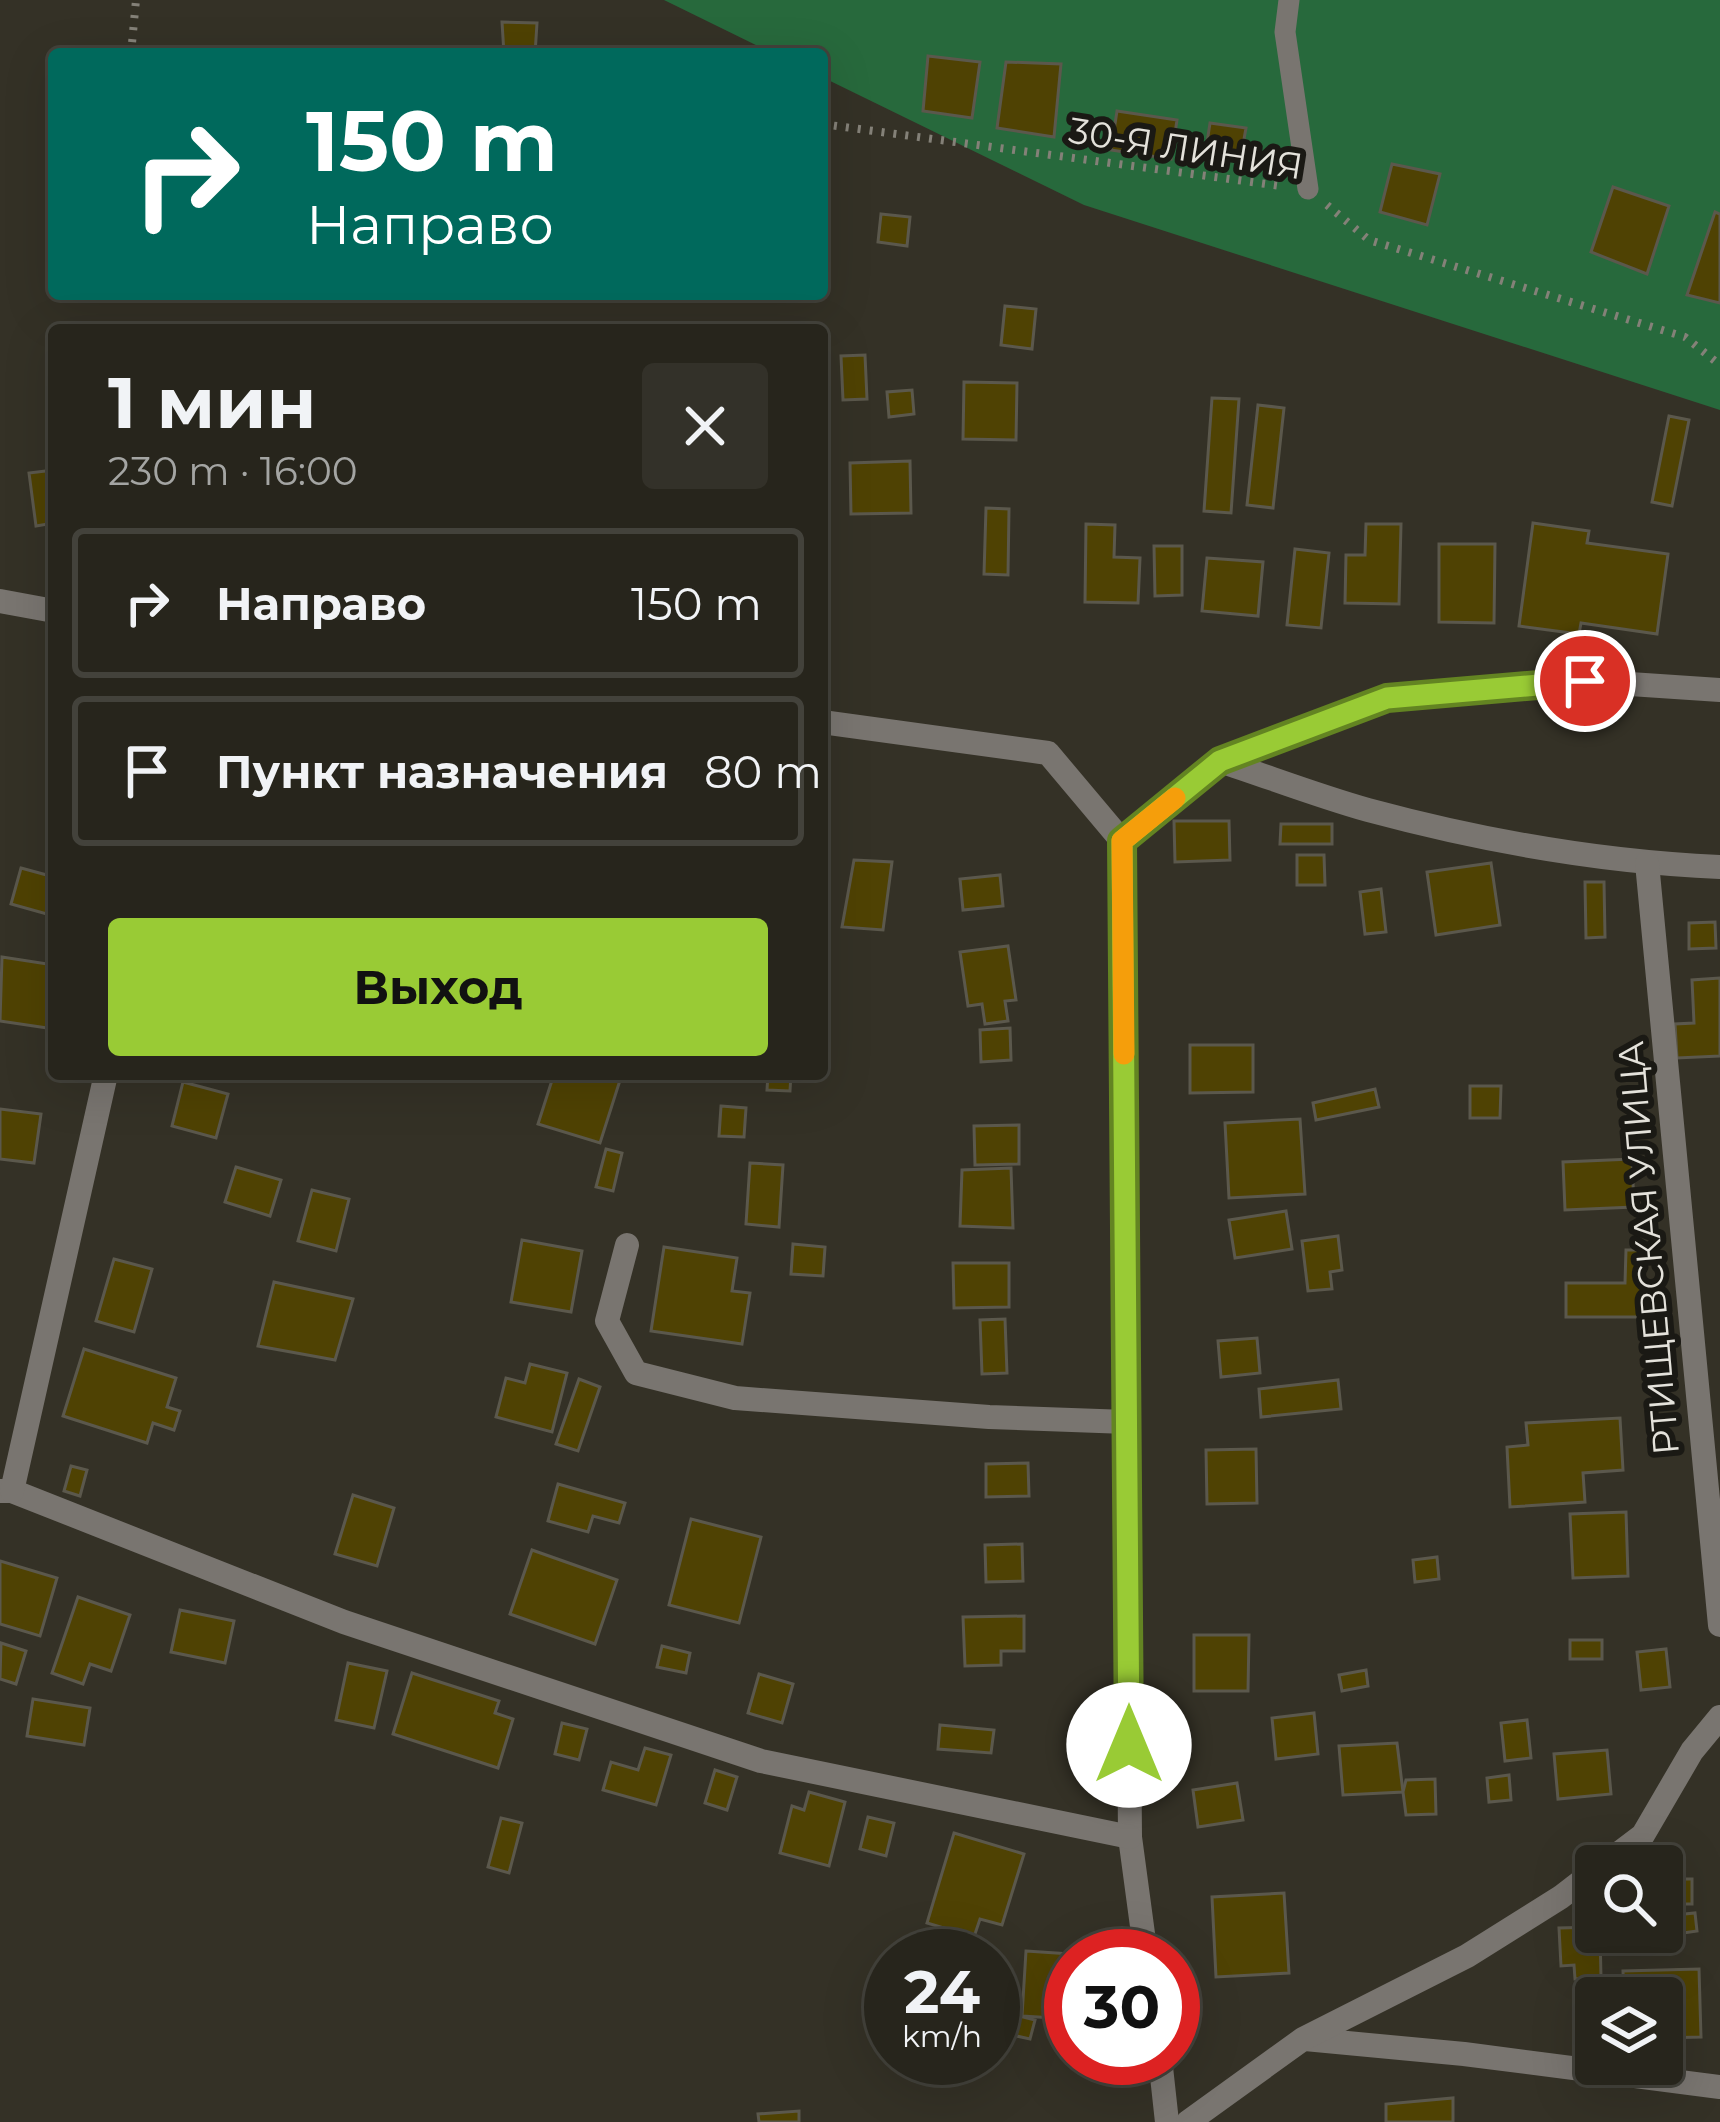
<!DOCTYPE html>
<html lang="ru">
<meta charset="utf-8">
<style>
:root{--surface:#27251c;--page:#333129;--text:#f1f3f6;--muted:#a4a5a3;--line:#43423b;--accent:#99cb35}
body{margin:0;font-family:Montserrat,sans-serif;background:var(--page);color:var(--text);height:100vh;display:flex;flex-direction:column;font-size:45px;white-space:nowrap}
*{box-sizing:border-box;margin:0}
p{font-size:39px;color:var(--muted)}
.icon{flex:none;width:66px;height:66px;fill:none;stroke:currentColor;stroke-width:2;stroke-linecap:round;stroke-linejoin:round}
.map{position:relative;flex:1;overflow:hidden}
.side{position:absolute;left:48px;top:324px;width:780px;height:756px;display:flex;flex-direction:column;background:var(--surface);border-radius:12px;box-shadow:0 12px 48px #0002,0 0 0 3px var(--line)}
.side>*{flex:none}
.guide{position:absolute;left:48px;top:48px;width:780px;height:252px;border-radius:12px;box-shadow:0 12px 48px #0002,0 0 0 3px var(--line);background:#00695c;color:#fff;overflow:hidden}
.fabs{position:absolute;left:1575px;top:1845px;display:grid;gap:24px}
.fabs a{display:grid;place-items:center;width:108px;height:108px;border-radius:12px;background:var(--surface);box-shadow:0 12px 48px #0002,0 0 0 3px var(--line);font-size:60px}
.speed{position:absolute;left:864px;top:1929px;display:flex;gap:24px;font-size:60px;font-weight:700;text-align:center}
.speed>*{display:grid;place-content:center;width:156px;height:156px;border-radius:50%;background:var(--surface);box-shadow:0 12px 48px #0002,0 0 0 3px var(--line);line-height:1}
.speed small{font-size:30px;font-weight:400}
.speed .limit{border:18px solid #d22;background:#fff;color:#111}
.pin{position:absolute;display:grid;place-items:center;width:102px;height:102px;color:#fff;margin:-51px;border:6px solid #fff;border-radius:50%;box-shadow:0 3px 12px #0007}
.me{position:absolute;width:132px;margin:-66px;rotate:0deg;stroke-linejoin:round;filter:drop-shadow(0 0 9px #0008)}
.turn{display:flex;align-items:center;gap:42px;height:252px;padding:0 60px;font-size:54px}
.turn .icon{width:156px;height:156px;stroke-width:2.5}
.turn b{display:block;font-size:84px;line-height:102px}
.round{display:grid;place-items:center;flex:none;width:126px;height:126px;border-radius:12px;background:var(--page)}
.summary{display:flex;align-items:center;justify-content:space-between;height:204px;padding:0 60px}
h1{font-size:72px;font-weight:700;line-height:90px}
.primary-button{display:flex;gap:24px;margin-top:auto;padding:24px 60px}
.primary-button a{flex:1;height:138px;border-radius:12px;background:var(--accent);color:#111;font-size:48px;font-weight:700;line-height:138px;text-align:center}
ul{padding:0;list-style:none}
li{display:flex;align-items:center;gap:36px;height:150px;margin:0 24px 18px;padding:0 36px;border:6px solid var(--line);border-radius:12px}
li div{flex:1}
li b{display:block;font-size:45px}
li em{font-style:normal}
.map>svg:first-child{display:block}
</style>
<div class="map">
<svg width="1720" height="2122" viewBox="0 0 1720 2122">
<rect width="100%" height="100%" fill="#343126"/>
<!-- green -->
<polygon fill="#27693c" points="664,0 1720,0 1720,410 1084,205 822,77 822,54 774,54"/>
<!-- building -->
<g fill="#4f4203" stroke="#5b584c" stroke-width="3">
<polygon points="502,22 537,23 535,54 504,54"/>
<polygon points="928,56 980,62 972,118 923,111"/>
<polygon points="1006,62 1061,64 1054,137 997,128"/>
<polygon points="1117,111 1177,120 1171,159 1111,150"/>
<polygon points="1210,123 1246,128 1240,161 1205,156"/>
<polygon points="1392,164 1440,174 1427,225 1380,212"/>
<polygon points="1613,187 1669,206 1647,274 1591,252"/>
<polygon points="1715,212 1720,214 1720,303 1687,295"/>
<polygon points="881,214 910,217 907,246 878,242"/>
<polygon points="1005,306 1036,309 1032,349 1001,345"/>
<polygon points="865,355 867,399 843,400 841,356"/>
<polygon points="964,382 1017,383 1016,440 963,439"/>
<polygon points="912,390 914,414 889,417 887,392"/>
<polygon points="1212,398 1239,399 1231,513 1204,511"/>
<polygon points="1258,405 1284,408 1273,508 1247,505"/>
<polygon points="1669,416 1689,420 1672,506 1652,502"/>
<polygon points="910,461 911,513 851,514 850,463"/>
<polygon points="54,470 54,523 36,526 29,473"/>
<polygon points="986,508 1009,509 1008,575 984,574"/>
<polygon points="1533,523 1589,531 1587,543 1668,554 1657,634 1581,623 1579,634 1519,626"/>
<polygon points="1086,524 1115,525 1114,557 1140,558 1138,603 1085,602"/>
<polygon points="1366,524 1401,524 1399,604 1345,603 1346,555 1365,555"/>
<polygon points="1439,544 1495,544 1494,623 1439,622"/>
<polygon points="1154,546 1182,546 1182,595 1155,596"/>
<polygon points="1295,549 1329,553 1321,628 1287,625"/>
<polygon points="1207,558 1263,562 1258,616 1202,611"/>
<polygon points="1174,821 1229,821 1230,860 1175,862"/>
<polygon points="1281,824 1332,824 1332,844 1280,844"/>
<polygon points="1297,855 1324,855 1325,885 1297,885"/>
<polygon points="854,860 892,862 883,930 842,927"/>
<polygon points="1491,863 1500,925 1436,935 1427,872"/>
<polygon points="21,868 54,877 54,916 11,904"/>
<polygon points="1000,875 1003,906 963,910 960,879"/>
<polygon points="1585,882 1604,882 1605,937 1586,938"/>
<polygon points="1381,889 1386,932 1365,934 1360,892"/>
<polygon points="1715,922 1716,948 1689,949 1689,923"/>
<polygon points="1008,946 1016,1000 1005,1001 1008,1021 985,1024 982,1004 968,1006 960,952"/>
<polygon points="2,957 54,965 54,1029 0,1021"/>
<polygon points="1720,978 1720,1056 1677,1058 1675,1024 1694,1023 1692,980"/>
<polygon points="1010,1028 1011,1060 981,1062 980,1030"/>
<polygon points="1190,1045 1253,1045 1253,1092 1190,1093"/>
<polygon points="554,1074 622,1074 600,1143 538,1124"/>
<polygon points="768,1074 791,1074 790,1091 767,1090"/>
<polygon points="183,1082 228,1094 216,1138 172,1126"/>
<polygon points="1470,1086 1501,1086 1500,1118 1470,1118"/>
<polygon points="1375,1089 1379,1107 1316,1120 1313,1103"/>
<polygon points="721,1106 746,1108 744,1137 719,1136"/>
<polygon points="0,1109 41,1114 34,1163 0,1159"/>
<polygon points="1300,1119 1305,1194 1229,1198 1225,1123"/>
<polygon points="1019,1125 1019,1164 975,1165 974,1126"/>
<polygon points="606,1149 622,1153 613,1191 596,1187"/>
<polygon points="1632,1159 1634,1207 1565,1210 1563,1162"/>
<polygon points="750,1163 783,1165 779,1227 746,1224"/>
<polygon points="236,1167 281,1180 270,1216 225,1202"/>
<polygon points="1011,1168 1013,1228 960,1226 962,1170"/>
<polygon points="312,1190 349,1199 336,1251 298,1241"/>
<polygon points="1286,1211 1292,1249 1235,1258 1229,1220"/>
<polygon points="1338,1236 1342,1270 1330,1272 1332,1289 1308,1291 1302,1241"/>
<polygon points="522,1240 582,1251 571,1312 511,1302"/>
<polygon points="793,1244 825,1247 823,1276 791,1274"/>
<polygon points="664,1247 737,1258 732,1291 750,1293 742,1344 651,1331"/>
<polygon points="1626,1250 1643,1250 1642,1317 1566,1317 1566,1283 1625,1283"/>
<polygon points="114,1259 152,1269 134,1332 96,1321"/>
<polygon points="953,1263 1009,1263 1009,1307 954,1308"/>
<polygon points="274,1282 353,1299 335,1360 258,1346"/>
<polygon points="1005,1319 1007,1373 982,1374 980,1320"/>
<polygon points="1257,1338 1260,1373 1221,1377 1218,1341"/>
<polygon points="84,1349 176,1378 167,1407 180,1411 174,1430 153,1423 147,1443 63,1416"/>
<polygon points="530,1364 567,1373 552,1432 496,1417 506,1378 525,1383"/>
<polygon points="579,1379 600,1387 578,1451 556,1444"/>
<polygon points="1338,1380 1341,1409 1261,1417 1259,1389"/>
<polygon points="1620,1418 1623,1470 1583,1473 1585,1502 1510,1507 1507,1447 1528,1445 1526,1423"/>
<polygon points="1256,1449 1257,1503 1207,1504 1206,1450"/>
<polygon points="1028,1463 1029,1496 986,1497 986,1464"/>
<polygon points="71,1466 87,1470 80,1496 64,1491"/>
<polygon points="558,1484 625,1503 619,1523 593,1516 588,1532 548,1521"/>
<polygon points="353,1495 394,1508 377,1566 335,1554"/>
<polygon points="1626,1512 1628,1576 1573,1578 1570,1514"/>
<polygon points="691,1519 761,1537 739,1623 669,1605"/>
<polygon points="1022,1544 1023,1581 986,1582 985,1545"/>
<polygon points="532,1550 617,1580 595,1644 510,1614"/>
<polygon points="1437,1557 1439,1579 1415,1582 1413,1560"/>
<polygon points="0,1561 57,1578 40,1636 0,1624"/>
<polygon points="78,1597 130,1615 111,1671 90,1664 83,1684 52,1673"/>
<polygon points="180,1610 234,1621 225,1663 171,1652"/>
<polygon points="1024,1616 1024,1651 1001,1651 1001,1665 965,1666 963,1617"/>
<polygon points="1194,1635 1249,1635 1248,1691 1194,1691"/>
<rect x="1570" y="1640" width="32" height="19"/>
<polygon points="1,1643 26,1651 16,1684 0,1679"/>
<polygon points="662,1646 690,1653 686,1673 657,1667"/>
<polygon points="1666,1649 1670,1687 1641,1690 1637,1652"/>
<polygon points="348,1663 387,1671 374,1728 336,1720"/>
<polygon points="1366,1670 1368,1686 1342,1691 1339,1675"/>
<polygon points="412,1673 499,1701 495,1713 513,1719 498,1768 393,1734"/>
<polygon points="759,1674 793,1684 782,1723 748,1713"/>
<polygon points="33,1699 90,1708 84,1745 27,1736"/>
<polygon points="1314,1713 1318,1754 1276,1759 1272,1718"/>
<polygon points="1527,1720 1531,1758 1505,1761 1501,1723"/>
<polygon points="562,1723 587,1729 579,1760 555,1754"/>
<polygon points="940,1725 994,1730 991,1753 938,1749"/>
<polygon points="1397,1743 1403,1792 1343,1795 1339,1746"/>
<polygon points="645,1748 671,1755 656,1805 603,1790 611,1762 638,1770"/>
<polygon points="1607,1750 1611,1794 1558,1799 1554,1754"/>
<polygon points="715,1770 737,1777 727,1810 705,1803"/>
<polygon points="1509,1775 1511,1800 1489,1802 1487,1778"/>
<polygon points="1435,1779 1436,1814 1406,1815 1403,1792 1406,1780"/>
<polygon points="1237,1783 1243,1820 1198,1827 1193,1790"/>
<polygon points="809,1792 845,1802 829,1866 780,1853 792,1806 804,1810"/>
<polygon points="868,1817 894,1823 886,1856 860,1849"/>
<polygon points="501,1818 522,1823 509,1873 488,1867"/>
<polygon points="954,1833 1024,1854 1002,1925 980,1919 974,1937 927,1923"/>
<rect x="1677" y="1879" width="15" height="25"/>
<polygon points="1284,1893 1289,1973 1216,1977 1212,1897"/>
<polygon points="1695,1913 1697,1931 1676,1934 1674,1915"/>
<polygon points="1596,1927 1596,1932 1600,1932 1601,1978 1575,1979 1574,1965 1561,1966 1559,1928"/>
<polygon points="1026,1951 1086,1955 1071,1956 1071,2019 1022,2016"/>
<polygon points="1699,1969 1701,2037 1662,2038 1662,1998 1624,1998 1623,1971"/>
<polygon points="1004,2012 1035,2020 1030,2039 999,2032"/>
<polygon points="1453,2098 1453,2122 1386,2122 1386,2104"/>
<polygon points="799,2111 799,2122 759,2122 758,2114"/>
</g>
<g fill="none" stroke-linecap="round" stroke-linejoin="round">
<!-- path -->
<g stroke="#848178" stroke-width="8" stroke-dasharray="3 9" stroke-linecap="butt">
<polyline points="131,54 136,0"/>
<polyline points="822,124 1281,186"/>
<polyline points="1327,205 1369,240 1685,337 1720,365"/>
</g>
<!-- lane -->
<polyline stroke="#797570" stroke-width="21" points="1289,0 1285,32 1308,189"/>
<!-- street -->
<g stroke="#797570" stroke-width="24">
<polyline points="0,601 54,611"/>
<polyline points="822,722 1048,753 1122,841 1130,1837 1146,1956"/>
<path d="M1220 761C1269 777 1318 796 1368 810 1483 841 1601 862 1720 867"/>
<polyline points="1122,841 1220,761 1387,698 1585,681 1720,690"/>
<polyline points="1647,863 1720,1625"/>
<polyline points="627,1245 607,1321 636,1373 735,1398 989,1417 1127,1422"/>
<polyline points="0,1491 12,1491 344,1622 761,1761 1130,1837"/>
<polyline points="12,1491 106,1074"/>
<polyline points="1602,1866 1643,1835 1692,1751 1720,1717"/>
<polyline points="1305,2039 1464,2054 1720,2087"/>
<polyline points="1160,2058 1167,2122"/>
<polyline points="1188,2122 1303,2039 1467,1956 1561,1897 1596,1870"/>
</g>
</g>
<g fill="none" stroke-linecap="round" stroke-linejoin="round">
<defs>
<polyline id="route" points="1129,1745 1122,841 1220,761 1387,698 1585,681"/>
</defs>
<!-- route casing -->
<use href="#route" stroke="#638422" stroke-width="30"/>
<!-- route -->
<use href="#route" stroke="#99cb35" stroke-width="21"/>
<!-- slow -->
<polyline stroke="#f59e0b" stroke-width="21" points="1124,1054 1122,841 1175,798"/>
</g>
<g text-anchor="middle" stroke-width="12" stroke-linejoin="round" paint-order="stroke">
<!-- street labels -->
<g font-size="36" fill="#e4e2db" stroke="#1a1914">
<text transform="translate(1186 148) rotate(9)" y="13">30-Я ЛИНИЯ</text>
<text transform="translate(1648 1248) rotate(-95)" y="13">РТИЩЕВСКАЯ УЛИЦА</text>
</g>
</g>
</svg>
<div class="fabs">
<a><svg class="icon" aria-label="search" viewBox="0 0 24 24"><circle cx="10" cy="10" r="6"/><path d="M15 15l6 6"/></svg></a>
<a><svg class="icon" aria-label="layers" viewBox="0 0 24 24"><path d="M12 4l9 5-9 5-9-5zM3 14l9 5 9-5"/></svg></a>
</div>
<div class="speed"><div>24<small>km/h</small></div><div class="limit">30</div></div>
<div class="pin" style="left:1585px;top:681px;background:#d93025"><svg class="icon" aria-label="arrive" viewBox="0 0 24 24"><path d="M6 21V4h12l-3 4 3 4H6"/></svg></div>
<svg class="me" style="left:1129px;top:1745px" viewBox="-20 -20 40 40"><circle r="19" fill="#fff"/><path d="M0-13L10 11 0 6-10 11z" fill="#99cb35"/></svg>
<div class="guide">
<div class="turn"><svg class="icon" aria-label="right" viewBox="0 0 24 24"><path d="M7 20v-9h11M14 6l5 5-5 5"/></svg><div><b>150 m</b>Направо</div></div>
</div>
<section class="side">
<div class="summary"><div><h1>1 мин</h1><p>230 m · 16:00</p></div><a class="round"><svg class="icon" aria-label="close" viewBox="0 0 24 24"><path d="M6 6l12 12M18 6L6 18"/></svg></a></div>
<ul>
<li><svg class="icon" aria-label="right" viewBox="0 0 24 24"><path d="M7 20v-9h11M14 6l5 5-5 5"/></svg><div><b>Направо</b></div><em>150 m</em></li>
<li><svg class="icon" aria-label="arrive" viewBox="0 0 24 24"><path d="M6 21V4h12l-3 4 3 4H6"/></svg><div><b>Пункт назначения</b></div><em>80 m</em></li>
</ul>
<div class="primary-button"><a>Выход</a></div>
</section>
</div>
